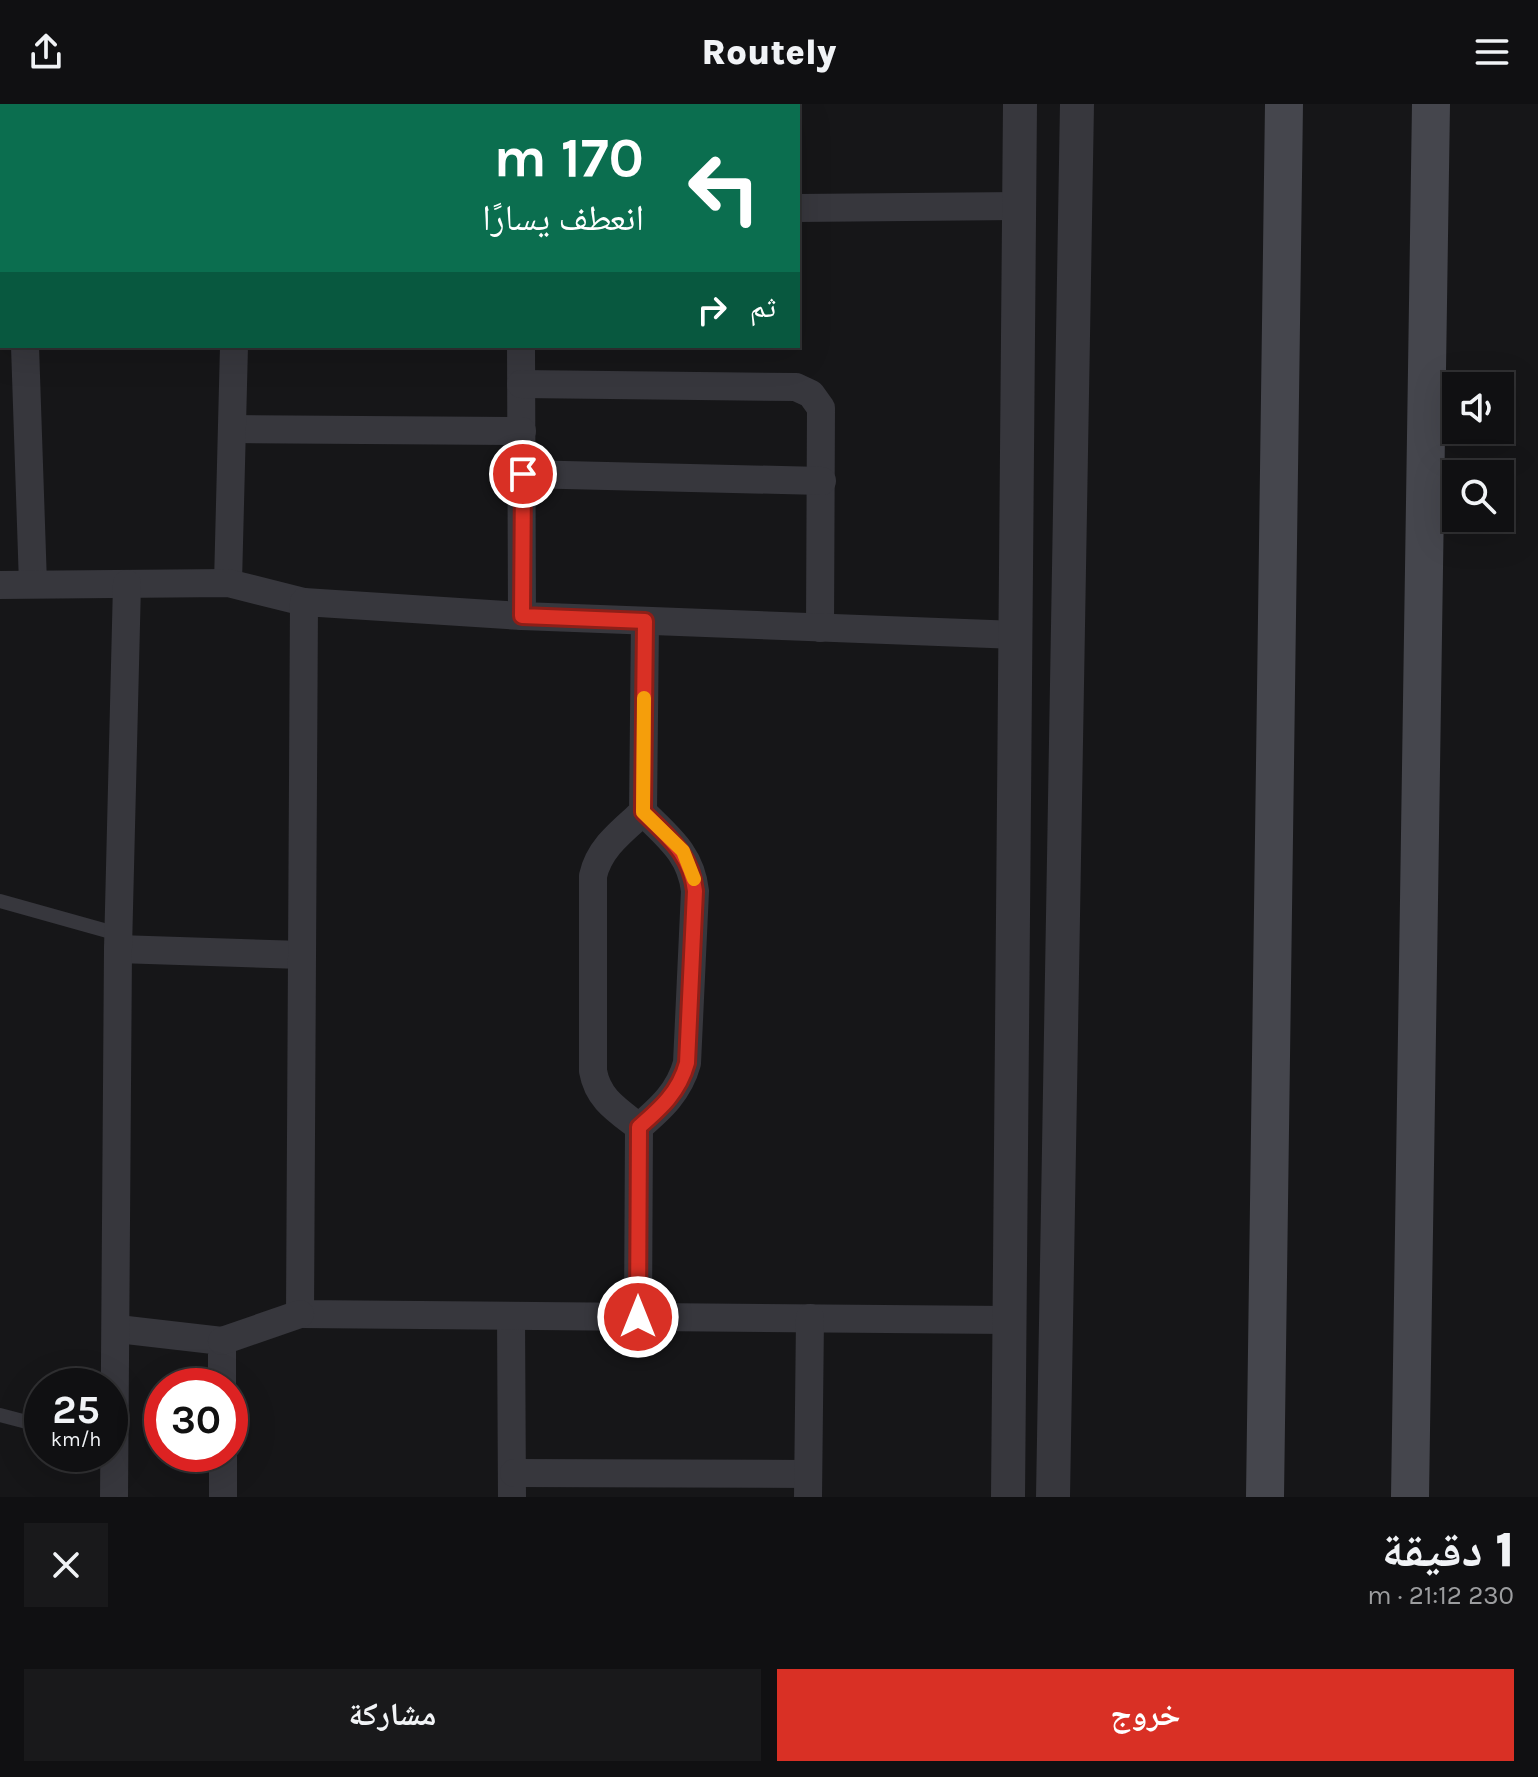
<!DOCTYPE html>
<html lang="ar">
<meta charset="utf-8">
<style>
:root{--surface:#101012;--page:#19191b;--text:#f1f3f6;--muted:#9c9d9f;--line:#303032;--accent:#d93025}
body{margin:0;font-family:Karla,"Noto Naskh Arabic",sans-serif;background:var(--page);color:var(--text);direction:rtl;height:100vh;display:flex;flex-direction:column;font-size:30px;white-space:nowrap}
*{box-sizing:border-box;margin:0}
p{font-size:26px;color:var(--muted)}
.icon{flex:none;width:44px;height:44px;fill:none;stroke:currentColor;stroke-width:2;stroke-linecap:round;stroke-linejoin:round}
.map{position:relative;height:1393px;overflow:hidden;direction:ltr}
.details{display:flex;flex-direction:column;background:var(--surface);flex:1}
.details>*{flex:none}
.guide{position:absolute;left:0px;top:0px;width:800px;height:244px;box-shadow:0 8px 32px #0002,0 0 0 2px var(--line);direction:rtl;background:#0b6e4f;color:#fff;overflow:hidden}
.tools{position:absolute;left:1442px;top:268px;display:grid;gap:16px}
.tools a{display:grid;place-items:center;width:72px;height:72px;border-radius:0px;background:var(--surface);box-shadow:0 8px 32px #0002,0 0 0 2px var(--line);font-size:40px}
.speed{position:absolute;left:24px;top:1264px;display:flex;gap:16px;font-size:40px;font-weight:700;text-align:center}
.speed>*{display:grid;place-content:center;width:104px;height:104px;border-radius:50%;background:var(--surface);box-shadow:0 8px 32px #0002,0 0 0 2px var(--line);line-height:1}
.speed small{font-size:20px;font-weight:400}
.speed .limit{border:12px solid #d22;background:#fff;color:#111}
.pin{position:absolute;display:grid;place-items:center;width:68px;height:68px;color:#fff;margin:-34px;border:4px solid #fff;border-radius:50%;box-shadow:0 2px 8px #0007}
.me{position:absolute;width:88px;margin:-44px;rotate:0deg;stroke-linejoin:round;filter:drop-shadow(0 0 6px #0008)}
.turn{display:flex;align-items:center;gap:28px;height:168px;padding:0 24px;font-size:36px}
.turn .icon{width:104px;height:104px;stroke-width:2.5}
.turn b{display:block;font-size:56px;line-height:68px}
.then{display:flex;align-items:center;height:76px;padding:0 24px;background:#0003;gap:16px;font-size:30px}
.round{display:grid;place-items:center;flex:none;width:84px;height:84px;border-radius:0px;background:var(--page)}
.headline{display:flex;align-items:center;justify-content:space-between;height:136px;padding:0 24px}
h1{font-size:48px;font-weight:800;line-height:60px}
.button{display:flex;gap:16px;margin-top:auto;padding:16px 24px}
.button a{flex:1;height:92px;border-radius:0px;background:var(--accent);color:#fff;font-size:32px;font-weight:800;line-height:92px;text-align:center}
.button a+a{background:var(--page);color:var(--text)}
header{display:flex;justify-content:space-between;align-items:center;height:104px;padding:0 24px;background:var(--surface);font-size:36px;font-weight:800}
.map>svg:first-child{display:block}
</style>
<header><svg class="icon" aria-label="menu" viewBox="0 0 24 24"><path d="M4 6h16M4 12h16M4 18h16"/></svg>Routely<svg class="icon" aria-label="share" viewBox="0 0 24 24"><path d="M12 15V3M7 8l5-5 5 5M5 13v7h14v-7"/></svg></header>
<div class="map">
<svg width="1538" height="1393" viewBox="0 0 1538 1393">
<rect width="100%" height="100%" fill="#161618"/>
<g fill="none" stroke-linecap="round" stroke-linejoin="round">
<!-- service -->
<g stroke="#37373d" stroke-width="14">
<polyline points="0,797 118,830"/>
<polyline points="0,1311 42,1322"/>
</g>
<!-- minor -->
<g stroke="#37373d" stroke-width="28">
<polyline points="298,2 298,0"/>
<polyline points="798,104 1020,102"/>
<polyline points="0,166 2,166"/>
<polyline points="25,242 33,480"/>
<polyline points="521,242 522,512"/>
<polyline points="521,280 796,283 811,290 821,304 820,524"/>
<polyline points="233,325 522,327"/>
<polyline points="523,370 822,377"/>
<polyline points="228,479 234,242"/>
<polyline points="0,481 228,479 304,498"/>
<polyline points="118,845 302,851"/>
<path d="M639 1023C661 1004 679 988 687 959L695 787C691 750 668 733 643 708"/>
<polyline points="511,1212 512,1393"/>
<path d="M638 1213 639 1023C617 1006 598 995 593 967V772C599 744 622 727 643 708L645 517"/>
<polyline points="1008,1216 300,1210 304,498 522,512 1017,531"/>
<polyline points="118,1225 222,1237 222,1282"/>
<polyline points="222,1237 300,1210"/>
<polyline points="223,1350 223,1393"/>
<polyline points="514,1369 808,1370"/>
<polyline points="114,1393 118,845 127,480"/>
<polyline points="808,1393 810,1214"/>
</g>
<!-- tertiary -->
<g stroke="#37373d" stroke-width="34">
<polyline points="1008,1393 1020,0"/>
<polyline points="1053,1393 1077,0"/>
</g>
<!-- secondary -->
<g stroke="#45464d" stroke-width="38">
<polyline points="1265,1393 1284,0"/>
<polyline points="1410,1393 1431,0"/>
</g>
</g>
<g fill="none" stroke-linecap="round" stroke-linejoin="round">
<defs>
<path id="route" d="M523 370 522 512 645 517 643 708C668 733 691 750 695 787L687 959C679 988 661 1004 639 1023L638 1213"/>
</defs>
<!-- route casing -->
<use href="#route" stroke="#8d1f18" stroke-width="20"/>
<!-- route -->
<use href="#route" stroke="#d93025" stroke-width="14"/>
<!-- slow -->
<polyline stroke="#f59e0b" stroke-width="14" points="644,594 643,708 683,747 694,775"/>
</g>
</svg>
<div class="tools">
<a><svg class="icon" aria-label="sound" viewBox="0 0 24 24"><path d="M4 9h4l5-4v14l-5-4H4zM17 9q2 3 0 6"/></svg></a>
<a><svg class="icon" aria-label="search" viewBox="0 0 24 24"><circle cx="10" cy="10" r="6"/><path d="M15 15l6 6"/></svg></a>
</div>
<div class="speed"><div>25<small>km/h</small></div><div class="limit">30</div></div>
<div class="pin" style="left:523px;top:370px;background:#d93025"><svg class="icon" aria-label="arrive" viewBox="0 0 24 24"><path d="M6 21V4h12l-3 4 3 4H6"/></svg></div>
<svg class="me" style="left:638px;top:1213px" viewBox="-20 -20 40 40"><circle r="17" fill="#d93025" stroke="#fff" stroke-width="3"/><path d="M0-11L8 9 0 5-8 9z" fill="#fff"/></svg>
<div class="guide">
<div class="turn"><svg class="icon" aria-label="left" viewBox="0 0 24 24"><path d="M17 20v-9H6M10 6l-5 5 5 5"/></svg><div><b>170 m</b>انعطف يسارًا</div></div>
<div class="then">ثم<svg class="icon" aria-label="right" viewBox="0 0 24 24"><path d="M7 20v-9h11M14 6l5 5-5 5"/></svg></div>
</div>
</div>
<section class="details">
<div class="headline"><div><h1>1 دقيقة</h1><p>230 m · 21:12</p></div><a class="round"><svg class="icon" aria-label="close" viewBox="0 0 24 24"><path d="M6 6l12 12M18 6L6 18"/></svg></a></div>
<div class="button"><a>خروج</a><a>مشاركة</a></div>
</section>
